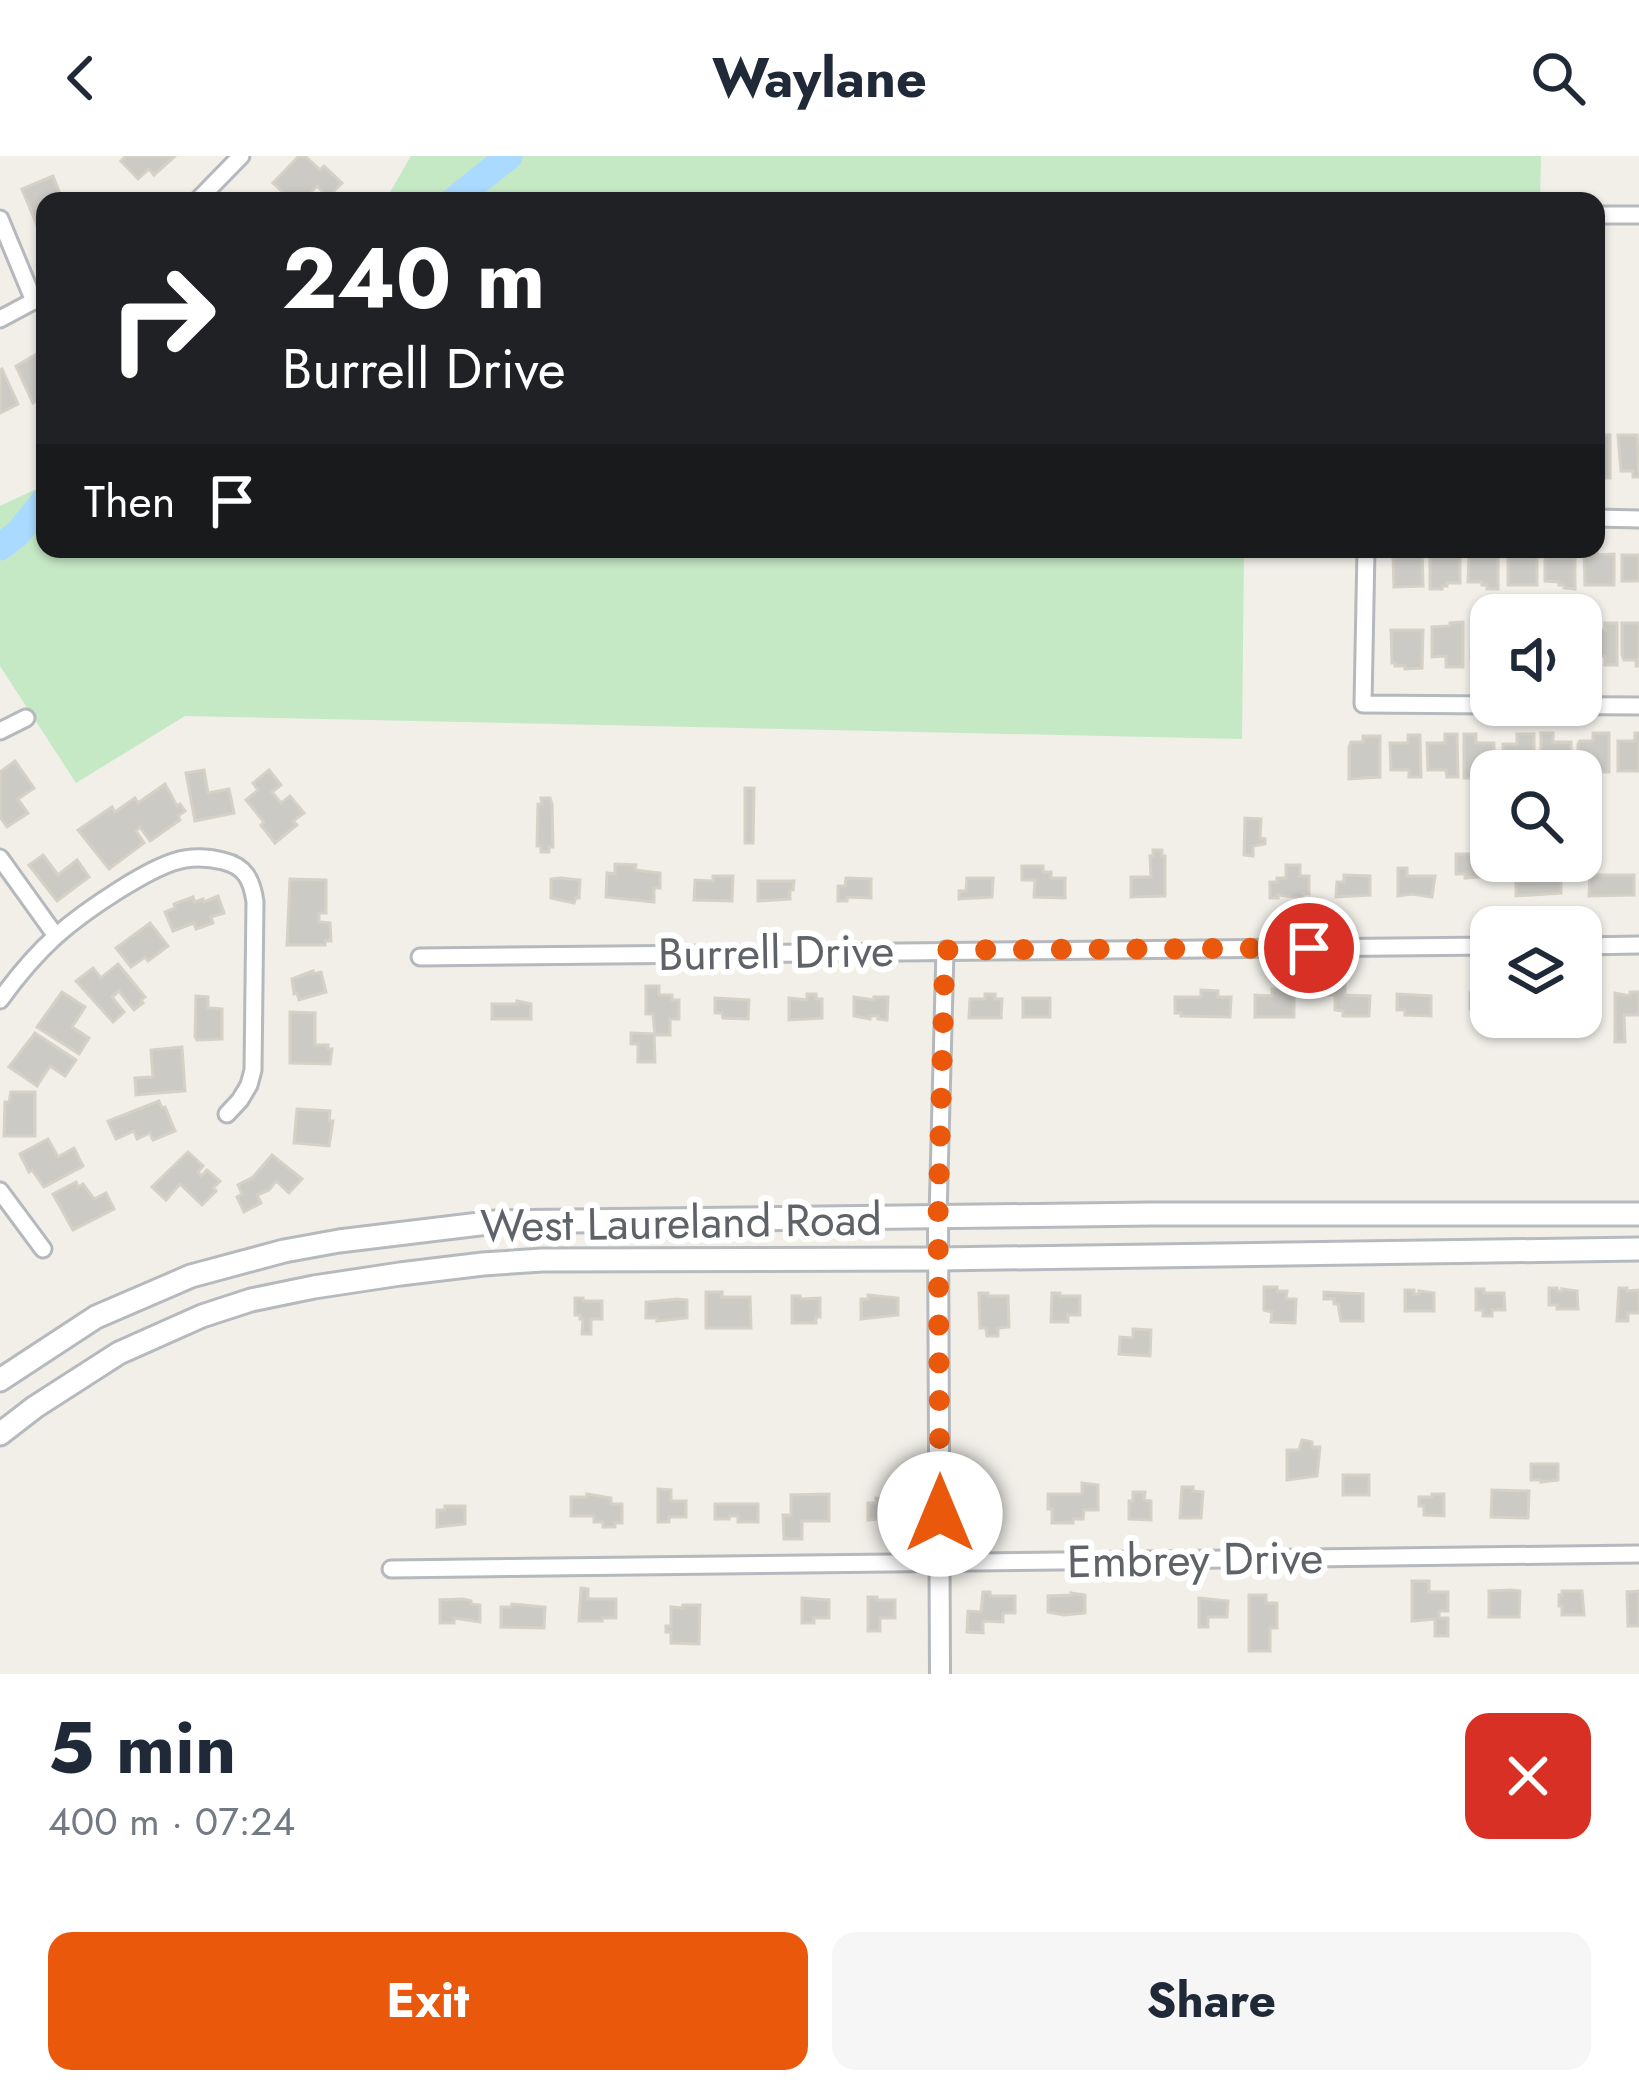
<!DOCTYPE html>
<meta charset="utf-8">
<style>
:root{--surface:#fff;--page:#f6f6f7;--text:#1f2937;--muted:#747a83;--accent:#ea580c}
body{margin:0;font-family:Jost,sans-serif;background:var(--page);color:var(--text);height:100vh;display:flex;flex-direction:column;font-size:45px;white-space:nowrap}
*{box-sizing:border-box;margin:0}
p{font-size:39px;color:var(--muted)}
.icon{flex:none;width:66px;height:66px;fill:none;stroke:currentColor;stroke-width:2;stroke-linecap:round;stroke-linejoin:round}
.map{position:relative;height:1518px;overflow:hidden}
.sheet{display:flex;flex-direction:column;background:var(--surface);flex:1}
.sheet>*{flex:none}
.top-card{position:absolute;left:36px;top:36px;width:1569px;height:366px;border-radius:24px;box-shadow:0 3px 9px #0004;background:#202124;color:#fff;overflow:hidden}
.tools{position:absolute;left:1470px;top:438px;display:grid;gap:24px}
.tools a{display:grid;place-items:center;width:132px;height:132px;border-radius:24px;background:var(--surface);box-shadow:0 3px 9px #0004;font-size:60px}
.pin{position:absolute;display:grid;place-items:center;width:102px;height:102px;color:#fff;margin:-51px;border:6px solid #fff;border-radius:50%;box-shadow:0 3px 12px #0007}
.me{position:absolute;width:132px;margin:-66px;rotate:0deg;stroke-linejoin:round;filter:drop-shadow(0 0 9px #0008)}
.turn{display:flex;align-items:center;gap:42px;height:252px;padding:0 48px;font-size:54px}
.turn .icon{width:156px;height:156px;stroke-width:2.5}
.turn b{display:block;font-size:84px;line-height:102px}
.then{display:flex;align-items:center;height:114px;padding:0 48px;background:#0003;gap:24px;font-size:45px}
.round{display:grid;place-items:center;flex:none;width:126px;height:126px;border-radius:24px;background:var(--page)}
.summary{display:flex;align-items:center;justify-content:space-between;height:204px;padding:0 48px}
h1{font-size:72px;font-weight:700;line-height:90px}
.button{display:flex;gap:24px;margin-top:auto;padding:24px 48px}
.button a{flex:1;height:138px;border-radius:24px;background:var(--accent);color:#fff;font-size:48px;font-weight:700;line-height:138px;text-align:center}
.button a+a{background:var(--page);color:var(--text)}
header{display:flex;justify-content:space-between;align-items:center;height:156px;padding:0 48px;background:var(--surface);font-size:54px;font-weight:700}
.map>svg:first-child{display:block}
</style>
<header><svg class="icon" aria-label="back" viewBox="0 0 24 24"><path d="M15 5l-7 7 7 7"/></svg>Waylane<svg class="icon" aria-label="search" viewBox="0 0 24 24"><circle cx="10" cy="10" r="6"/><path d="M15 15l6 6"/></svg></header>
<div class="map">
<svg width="1639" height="1518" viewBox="0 0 1639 1518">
<rect width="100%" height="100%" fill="#f1efe8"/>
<!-- green -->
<g fill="#c5e8c5">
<polygon points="411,0 1541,0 1540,45 385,45"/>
<polygon points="45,329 45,393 1244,393 1242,583 185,560 76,627 0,510 0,350"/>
</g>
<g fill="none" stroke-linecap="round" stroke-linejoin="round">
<!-- river -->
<g stroke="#aadaff" stroke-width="27">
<polyline points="453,45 509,0"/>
<polyline points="0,391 18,377 45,344"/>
</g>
</g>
<!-- building -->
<g fill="#cccac5" stroke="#d6d1c6" stroke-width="3">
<polygon points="126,0 175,0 154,19 149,13 138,23 121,5"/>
<polygon points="299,0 305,0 320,14 324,10 342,27 328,41 317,30 302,45 292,45 273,27"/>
<polygon points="53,20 63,45 45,45 45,89 22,33"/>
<polygon points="45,193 45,228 41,229 45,241 33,247 16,210"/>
<polygon points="2,213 18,248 0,257 0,214"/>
<polygon points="1599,279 1610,279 1610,322 1599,322 1599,313 1596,313"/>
<polygon points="1618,279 1637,279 1639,321 1633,321 1633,315 1621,315"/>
<polygon points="1597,390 1597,399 1614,398 1614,429 1585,429 1584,393 1596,393"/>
<polygon points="1410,393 1422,393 1423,430 1394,431 1393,400 1411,400"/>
<polygon points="1430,393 1442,393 1442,400 1460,400 1460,427 1447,427 1447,430 1442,430 1442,433 1430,433"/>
<polygon points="1487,393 1498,393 1498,433 1487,433 1487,429 1482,429 1482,426 1468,426 1469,400 1486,400"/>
<polygon points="1508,393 1520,393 1520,398 1537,398 1537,429 1508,429"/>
<polygon points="1563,393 1575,393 1575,433 1564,432 1564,429 1559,429 1559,426 1545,425 1545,399 1563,399"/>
<rect x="1622" y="399" width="17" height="26"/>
<polygon points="1463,466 1463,511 1446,511 1446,500 1432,501 1432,471 1450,470 1450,467"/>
<polygon points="1605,467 1617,467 1617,509 1605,509 1605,500 1587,500 1587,473 1605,474"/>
<polygon points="1622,467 1639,467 1639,510 1636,510 1636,504 1624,504 1622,499"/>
<polygon points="1490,468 1491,468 1491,510 1490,501 1471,501 1472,474 1490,474"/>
<polygon points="1391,474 1423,474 1422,512 1405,513 1405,510 1395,510 1395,507 1392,507"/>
<polygon points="1541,577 1553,577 1553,586 1571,586 1571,613 1541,615"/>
<polygon points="1593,577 1609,577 1609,616 1598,616 1598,620 1581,620 1581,615 1578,615 1578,588 1580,585 1593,585"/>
<polygon points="1635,577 1639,577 1639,615 1618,615 1618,585 1635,585"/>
<polygon points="1445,578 1457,578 1458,621 1447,621 1446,614 1428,614 1427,587 1445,587"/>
<polygon points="1464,578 1476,578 1476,587 1494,587 1494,614 1482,614 1482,617 1477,617 1477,622 1464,622"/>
<polygon points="1517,578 1534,578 1534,615 1503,615 1503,588 1517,588"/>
<polygon points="1408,579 1420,579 1421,621 1409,621 1409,614 1391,614 1390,587 1408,587"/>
<polygon points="1363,580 1380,580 1380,621 1349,623 1349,591 1351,586 1363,586"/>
<polygon points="15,605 34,632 18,643 28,657 7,671 0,661 0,616"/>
<polygon points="204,614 208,637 229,633 234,657 195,665 186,617"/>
<polygon points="269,614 281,629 272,636 281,647 290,640 304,657 293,665 297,669 275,687 261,669 264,666 246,644 258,634 253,627"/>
<polygon points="165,628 177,650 180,648 185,655 178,660 180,664 150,685 140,671 136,675 144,687 109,713 78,674 112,651 115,656 135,642 138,647"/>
<polygon points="745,632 754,632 753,687 745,687"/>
<polygon points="541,642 550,642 552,648 553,691 549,691 549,696 541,696 541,690 537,690 538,648 542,648"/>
<polygon points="1245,662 1261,663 1260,682 1265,683 1265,688 1253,690 1253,700 1244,699"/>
<polygon points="1153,694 1162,694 1162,700 1165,700 1165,740 1131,741 1131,721 1151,721 1150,700 1153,700"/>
<polygon points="1456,698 1491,698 1491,705 1497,705 1497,714 1502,714 1502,719 1465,722 1465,718 1456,718"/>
<polygon points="43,699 58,719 77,704 89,721 57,745 29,709"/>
<polygon points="615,708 636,709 635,714 660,717 660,732 654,732 654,746 606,741 607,717 615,718"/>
<polygon points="1286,709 1300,709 1300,720 1309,720 1309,738 1303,738 1303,742 1278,739 1278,742 1270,742 1270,726 1277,726 1277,722 1286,722"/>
<polygon points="1022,710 1043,710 1043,716 1051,716 1051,722 1065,722 1065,742 1034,741 1035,724 1022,724"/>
<polygon points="1398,712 1407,712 1407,720 1435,720 1432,741 1412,738 1398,740"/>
<polygon points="1533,718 1561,718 1561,737 1516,740 1516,725 1533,725"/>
<polygon points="1344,719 1370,720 1370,739 1336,741 1337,726 1344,726"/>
<polygon points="1590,719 1634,719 1634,739 1589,740"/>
<polygon points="713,720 733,720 732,745 694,744 695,724 713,725"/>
<polygon points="561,722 580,724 579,742 576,742 574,747 551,742 551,723"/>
<polygon points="846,722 871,723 871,742 847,741 847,745 838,745 838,730 845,730"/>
<polygon points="967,722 993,722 992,741 959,743 959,735 966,735"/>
<polygon points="290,723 326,724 326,757 319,757 319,766 330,767 331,785 325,785 325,789 287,789"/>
<polygon points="758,725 794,725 793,734 790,734 790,743 758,745"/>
<polygon points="218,740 224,757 211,761 213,767 196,773 194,767 173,775 165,756 175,752 174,748 193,741 195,746 203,743 204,746"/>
<polygon points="150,767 168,790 148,805 145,801 131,811 116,792"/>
<polygon points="118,808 145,841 141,844 143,847 134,854 119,835 112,841 124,856 113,866 76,825 93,812 101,822"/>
<polygon points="313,815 313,818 321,816 326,836 299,844 297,837 294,838 292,823"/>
<polygon points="1329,815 1345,815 1345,839 1370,840 1369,860 1343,860 1343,855 1335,854 1335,839 1328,839"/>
<polygon points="646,830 659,830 659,839 672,839 672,844 679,844 679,863 670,863 670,879 655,879 653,858 646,858"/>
<polygon points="1272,833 1288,833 1288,839 1294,839 1294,861 1255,861 1255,839 1272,840"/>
<polygon points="1201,834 1218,835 1218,841 1231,841 1230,861 1181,860 1181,857 1175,857 1175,841 1201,841"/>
<polygon points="62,836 85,851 72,871 89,882 79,898 37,871"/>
<polygon points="1630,836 1639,836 1639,859 1624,859 1625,886 1615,886 1615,837 1630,840"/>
<polygon points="1470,837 1491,839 1491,859 1478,859 1478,853 1470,853"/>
<polygon points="807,838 816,838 816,843 822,843 822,862 789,864 789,842 807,844"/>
<polygon points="985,838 995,838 995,843 1002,843 1001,862 969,862 970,843 985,843"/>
<polygon points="1397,838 1431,840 1431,860 1405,859 1405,854 1397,854"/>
<polygon points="196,840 208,841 208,852 222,853 222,883 197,884 195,881"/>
<polygon points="854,841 874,844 874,841 888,841 887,864 878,863 878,860 870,860 870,863 854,860"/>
<polygon points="715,842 749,844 748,863 723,862 722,857 715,857"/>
<rect x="1023" y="842" width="27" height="19"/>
<polygon points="517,845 531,848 531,863 492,863 492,848 517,848"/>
<polygon points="290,856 315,857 315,889 328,889 328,893 332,893 330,908 290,907"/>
<polygon points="35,877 76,904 65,920 50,910 37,930 9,911"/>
<polygon points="631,877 654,878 655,906 638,906 638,888 631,888"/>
<polygon points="182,891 185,935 136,939 135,922 153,921 151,894"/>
<polygon points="11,936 35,936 35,980 4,980 5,946 9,946"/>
<polygon points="159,945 162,952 165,951 175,975 153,984 150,977 137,983 134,975 116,983 108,965"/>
<polygon points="297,953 330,955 329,965 333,965 329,990 294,987"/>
<polygon points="48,983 58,1001 74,992 83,1010 44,1031 32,1014 29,1016 20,998"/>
<polygon points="188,996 203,1010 198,1016 201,1020 207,1014 220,1025 213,1032 216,1035 202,1049 180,1028 166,1044 152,1031"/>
<polygon points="272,999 302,1023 289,1037 276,1025 269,1034 257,1039 261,1047 244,1056 237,1041 242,1038 238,1029 253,1021"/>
<polygon points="76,1026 78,1031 83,1028 94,1043 106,1037 114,1053 73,1074 53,1038"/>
<polygon points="1264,1131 1277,1131 1277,1135 1287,1135 1286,1143 1296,1143 1295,1167 1271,1166 1272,1156 1264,1154"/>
<polygon points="1549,1132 1557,1132 1557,1135 1562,1135 1562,1133 1577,1135 1578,1153 1557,1153 1557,1149 1549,1149"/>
<polygon points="1619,1132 1627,1132 1627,1135 1639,1134 1639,1157 1628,1157 1628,1165 1617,1165"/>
<polygon points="1476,1133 1484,1133 1484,1137 1504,1137 1505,1154 1492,1154 1492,1160 1483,1160 1483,1154 1476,1154"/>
<polygon points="1405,1134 1414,1134 1414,1138 1419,1138 1419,1135 1434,1137 1434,1155 1405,1155"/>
<polygon points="706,1136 722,1136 722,1141 750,1141 751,1172 706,1172"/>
<polygon points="1324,1136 1363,1138 1363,1165 1341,1165 1338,1148 1334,1148 1334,1143 1324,1143"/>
<polygon points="979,1137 988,1137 988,1140 1008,1140 1009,1171 998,1172 998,1180 987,1180 986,1172 980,1172"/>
<polygon points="1052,1137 1060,1137 1060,1140 1080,1140 1080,1159 1068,1159 1068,1166 1051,1166"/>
<polygon points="868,1139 898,1142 898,1159 861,1163 861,1143 868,1143"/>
<polygon points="792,1140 800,1140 800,1143 820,1142 820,1161 816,1161 816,1167 792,1167"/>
<polygon points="575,1142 583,1142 583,1145 602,1145 602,1163 591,1163 591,1178 582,1178 583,1163 580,1163 580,1159 575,1159"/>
<polygon points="677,1143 687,1144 687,1162 657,1165 657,1162 646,1162 646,1146"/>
<polygon points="1133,1173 1151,1174 1150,1200 1119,1198 1120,1181 1133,1182"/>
<polygon points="1302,1284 1312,1286 1312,1291 1320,1291 1317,1320 1287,1324 1287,1294 1299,1294"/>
<polygon points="1531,1308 1558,1308 1558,1324 1541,1326 1541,1324 1531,1324"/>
<rect x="1343" y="1319" width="26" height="20"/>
<polygon points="1082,1327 1098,1329 1098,1354 1084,1354 1083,1363 1073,1363 1073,1367 1052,1367 1052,1353 1048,1353 1048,1338 1082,1338"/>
<polygon points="1182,1331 1193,1331 1193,1335 1203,1336 1201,1362 1180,1362"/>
<polygon points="658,1333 671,1334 671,1345 686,1345 686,1361 669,1361 669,1366 658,1366"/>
<polygon points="1492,1334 1529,1335 1528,1362 1491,1361"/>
<polygon points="1133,1336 1145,1336 1144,1344 1151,1345 1151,1364 1129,1363 1129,1345 1133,1345"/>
<polygon points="587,1338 611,1342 611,1348 622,1348 622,1367 615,1367 615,1371 603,1371 603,1366 594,1366 594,1360 571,1360 571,1341 587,1341"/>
<polygon points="829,1338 829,1365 802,1365 802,1383 784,1383 783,1359 791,1359 791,1339"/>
<polygon points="1432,1338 1444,1338 1444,1360 1424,1359 1424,1350 1419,1350 1419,1341 1432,1341"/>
<polygon points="876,1342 895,1343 895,1361 868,1364 868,1347 876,1347"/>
<polygon points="715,1348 758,1348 758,1366 738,1366 738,1360 729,1360 729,1363 715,1363"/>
<polygon points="445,1350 465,1350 465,1368 437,1371 437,1354 445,1354"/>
<polygon points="1412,1425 1429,1425 1429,1436 1448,1436 1448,1455 1439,1455 1439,1462 1448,1462 1448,1480 1435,1480 1435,1463 1412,1465"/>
<polygon points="581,1432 588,1433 588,1443 616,1443 616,1462 602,1462 602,1465 579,1465"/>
<polygon points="1511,1434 1520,1435 1519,1461 1489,1461 1489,1435"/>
<polygon points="1562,1435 1582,1435 1584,1459 1562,1459 1562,1450 1559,1450 1559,1439 1562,1439"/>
<polygon points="1639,1435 1639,1470 1628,1470 1627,1436"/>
<polygon points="983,1436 990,1436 990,1440 1015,1440 1015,1457 1003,1457 1003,1466 983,1465 983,1477 967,1476 968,1455 981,1456"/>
<polygon points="1071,1437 1085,1439 1085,1457 1064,1459 1048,1456 1048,1440 1071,1439"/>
<polygon points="1249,1439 1266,1439 1266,1447 1277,1447 1277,1472 1270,1472 1270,1495 1249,1495"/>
<polygon points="868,1441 877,1441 877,1444 895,1444 895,1462 880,1462 880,1475 868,1475"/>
<polygon points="802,1442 829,1444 829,1462 814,1462 814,1467 802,1467"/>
<polygon points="1199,1442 1228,1445 1227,1461 1208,1461 1208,1471 1199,1471"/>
<polygon points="463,1443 471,1445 471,1448 480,1449 480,1466 454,1462 454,1467 440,1467 440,1444"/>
<polygon points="512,1448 545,1451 544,1472 501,1471 501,1451 511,1451"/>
<polygon points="683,1449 700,1449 699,1488 671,1487 671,1476 666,1476 666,1470 671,1470 671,1451 683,1452"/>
</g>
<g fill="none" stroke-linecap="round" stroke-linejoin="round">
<defs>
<g id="minor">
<polyline points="197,45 241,0"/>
<polyline points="1596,59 1639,59"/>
<polyline points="0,63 34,145"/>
<polyline points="0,163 45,139"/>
<polyline points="1596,362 1639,363"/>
<polyline points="1366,393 1363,548 1639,550"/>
<polyline points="0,575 26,562"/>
<polyline points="0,702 56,780"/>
<polyline points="1581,790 1639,789"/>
<polyline points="420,801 1491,790"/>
<path d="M0 844C16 822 36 798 56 780 82 757 152 708 185 703 197 701 211 702 223 705 245 710 252 724 255 746L253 914 249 929 240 944 227 958"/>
<polyline points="0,1035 43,1093"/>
<polyline points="938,1061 945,794"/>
<polyline points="391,1413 1639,1398"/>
</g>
<polyline id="tertiary" points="938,1061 940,1518"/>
<g id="secondary">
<polyline points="0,1224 96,1161 191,1120 284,1095 339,1085 496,1066 1151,1058 1639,1058"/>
<polyline points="0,1278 35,1251 119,1197 202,1160 251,1144 314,1131 400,1118 483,1108 542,1104 938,1103 1639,1093"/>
</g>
</defs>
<!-- minor casing -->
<use href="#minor" stroke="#b5b8bc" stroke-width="21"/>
<!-- tertiary casing -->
<use href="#tertiary" stroke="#b5b8bc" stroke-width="24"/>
<!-- secondary casing -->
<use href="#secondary" stroke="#b6babf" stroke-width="27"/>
<!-- minor -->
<use href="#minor" stroke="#fff" stroke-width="15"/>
<!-- tertiary -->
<use href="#tertiary" stroke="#fff" stroke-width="18"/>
<!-- secondary -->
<use href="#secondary" stroke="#fff" stroke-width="21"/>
</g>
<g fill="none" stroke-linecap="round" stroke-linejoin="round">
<!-- route -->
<polyline stroke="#ea580c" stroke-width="21" stroke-dasharray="0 37.8" points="940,1358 938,1061 945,794 1309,792"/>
</g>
<g text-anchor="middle" stroke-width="12" stroke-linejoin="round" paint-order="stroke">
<!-- street labels -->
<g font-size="45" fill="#5f6368" stroke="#fff">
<text transform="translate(776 796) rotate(-1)" y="16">Burrell Drive</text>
<text transform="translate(681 1066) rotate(-1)" y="16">West Laureland Road</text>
<text transform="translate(1195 1403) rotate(-1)" y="16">Embrey Drive</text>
</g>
</g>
</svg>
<div class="tools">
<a><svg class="icon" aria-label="sound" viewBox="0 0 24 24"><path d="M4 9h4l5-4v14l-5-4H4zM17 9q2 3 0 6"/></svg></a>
<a><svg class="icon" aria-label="search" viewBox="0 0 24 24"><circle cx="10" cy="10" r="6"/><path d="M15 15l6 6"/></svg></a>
<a><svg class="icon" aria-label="layers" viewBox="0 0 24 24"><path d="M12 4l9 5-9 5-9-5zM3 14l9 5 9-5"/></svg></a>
</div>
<div class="pin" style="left:1309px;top:792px;background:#d93025"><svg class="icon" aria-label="arrive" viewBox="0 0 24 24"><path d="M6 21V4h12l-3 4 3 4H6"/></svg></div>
<svg class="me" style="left:940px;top:1358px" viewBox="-20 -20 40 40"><circle r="19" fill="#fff"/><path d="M0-13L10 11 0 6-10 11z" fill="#ea580c"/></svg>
<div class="top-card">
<div class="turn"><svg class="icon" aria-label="right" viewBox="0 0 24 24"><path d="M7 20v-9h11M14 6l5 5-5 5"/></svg><div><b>240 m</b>Burrell Drive</div></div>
<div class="then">Then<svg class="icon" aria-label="arrive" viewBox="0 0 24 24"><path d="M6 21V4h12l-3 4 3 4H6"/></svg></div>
</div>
</div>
<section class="sheet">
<div class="summary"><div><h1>5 min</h1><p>400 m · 07:24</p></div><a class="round" style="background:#d93025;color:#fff"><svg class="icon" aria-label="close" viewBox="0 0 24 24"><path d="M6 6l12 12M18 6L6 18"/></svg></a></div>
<div class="button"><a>Exit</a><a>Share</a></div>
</section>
